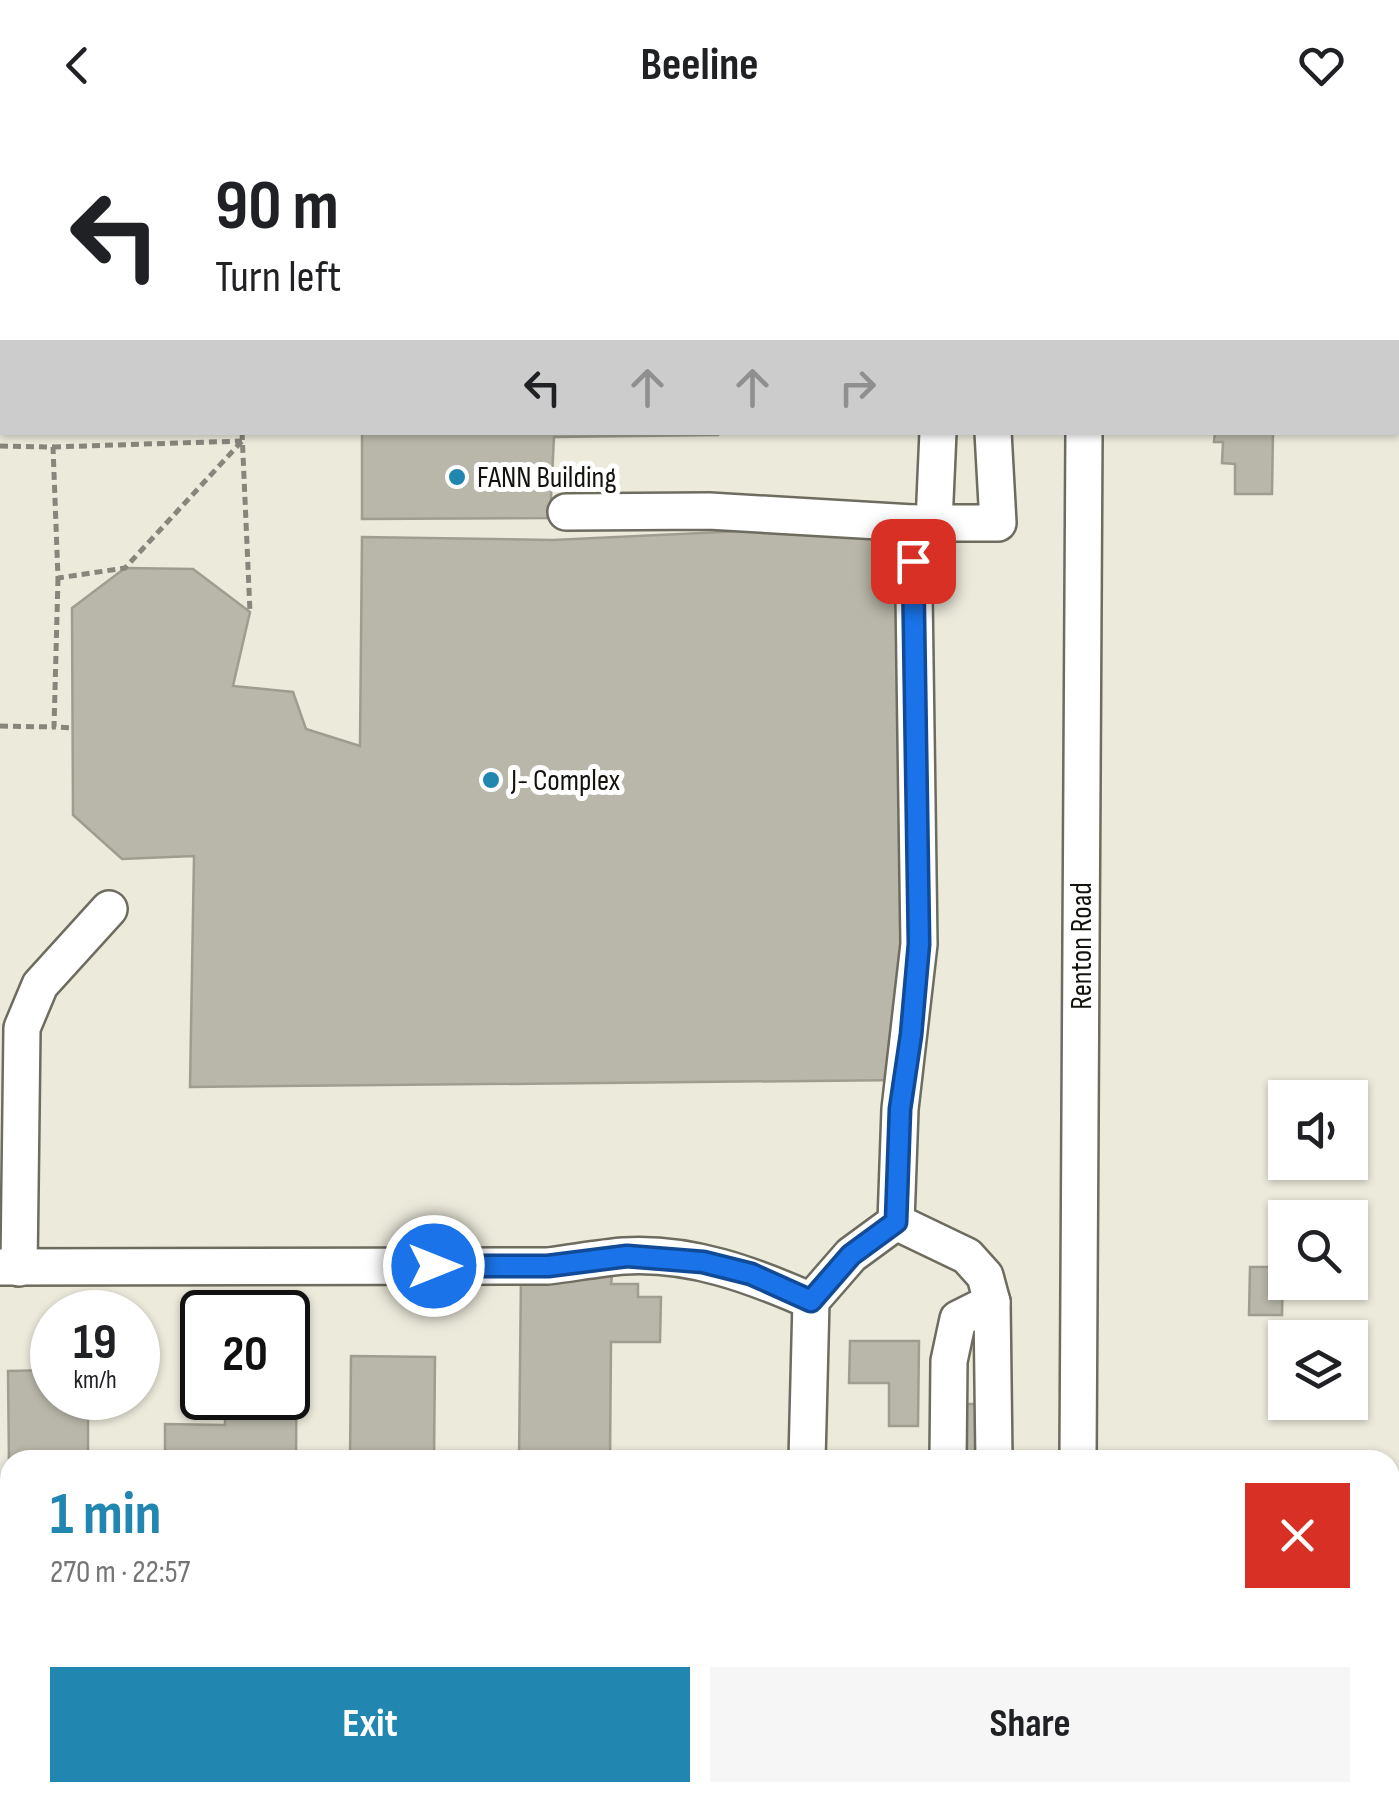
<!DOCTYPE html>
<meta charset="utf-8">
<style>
:root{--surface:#fff;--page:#f6f6f6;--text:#202124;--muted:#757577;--accent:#2187b0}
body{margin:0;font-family:"Sofia Sans Condensed",sans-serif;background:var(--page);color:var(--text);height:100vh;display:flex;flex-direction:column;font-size:38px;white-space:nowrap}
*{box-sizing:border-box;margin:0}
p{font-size:32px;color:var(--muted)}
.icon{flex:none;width:55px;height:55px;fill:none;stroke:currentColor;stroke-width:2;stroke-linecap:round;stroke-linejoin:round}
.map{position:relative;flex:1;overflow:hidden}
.drawer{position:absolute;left:0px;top:1320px;width:1400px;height:352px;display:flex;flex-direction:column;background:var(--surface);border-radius:30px 30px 0 0;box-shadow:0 2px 8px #0004}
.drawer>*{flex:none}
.hud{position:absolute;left:0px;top:0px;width:1400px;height:305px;box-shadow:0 2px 8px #0004;background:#fff;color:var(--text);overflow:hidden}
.controls{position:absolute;left:1268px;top:950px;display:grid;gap:20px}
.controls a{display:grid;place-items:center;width:100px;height:100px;border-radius:0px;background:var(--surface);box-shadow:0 2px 8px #0004;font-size:50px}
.speed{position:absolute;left:30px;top:1160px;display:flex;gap:20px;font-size:50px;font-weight:700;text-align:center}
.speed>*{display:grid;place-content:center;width:130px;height:130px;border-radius:50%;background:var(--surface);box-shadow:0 2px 8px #0004;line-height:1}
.speed small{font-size:25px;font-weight:400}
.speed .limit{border:5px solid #111;border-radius:15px;background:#fff;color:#111}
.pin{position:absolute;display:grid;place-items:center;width:85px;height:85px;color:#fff;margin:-42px;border-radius:20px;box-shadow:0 5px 15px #0006}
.me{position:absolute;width:110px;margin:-55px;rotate:90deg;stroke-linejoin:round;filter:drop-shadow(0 0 8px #0008)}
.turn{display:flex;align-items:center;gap:35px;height:210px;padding:0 50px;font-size:45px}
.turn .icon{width:130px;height:130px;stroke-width:2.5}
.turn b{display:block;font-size:70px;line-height:85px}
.lanes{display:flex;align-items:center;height:95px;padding:0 50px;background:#0003;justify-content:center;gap:50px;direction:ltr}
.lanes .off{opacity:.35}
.round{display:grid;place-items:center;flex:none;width:105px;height:105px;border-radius:0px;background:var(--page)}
.overview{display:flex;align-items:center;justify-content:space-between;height:170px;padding:0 50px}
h1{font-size:60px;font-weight:700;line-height:75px;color:var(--accent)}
.button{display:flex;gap:20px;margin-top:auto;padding:20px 50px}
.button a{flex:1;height:115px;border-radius:0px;background:var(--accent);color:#fff;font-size:40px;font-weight:700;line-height:115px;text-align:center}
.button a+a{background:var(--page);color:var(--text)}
header{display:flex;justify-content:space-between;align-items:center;height:130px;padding:0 50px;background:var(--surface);font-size:45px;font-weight:700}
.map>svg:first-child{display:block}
</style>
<header><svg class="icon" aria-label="back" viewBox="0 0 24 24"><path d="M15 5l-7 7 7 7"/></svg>Beeline<svg class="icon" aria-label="heart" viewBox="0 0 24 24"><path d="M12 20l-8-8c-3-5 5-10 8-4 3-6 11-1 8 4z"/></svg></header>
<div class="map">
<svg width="1399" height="1671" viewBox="0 0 1399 1671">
<rect width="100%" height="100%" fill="#ebeadb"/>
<!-- building -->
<g fill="#b8b7a9" stroke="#9f9d90" stroke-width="2.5">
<polygon points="0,0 229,0 229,2 2,2 0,141"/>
<rect x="361" y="0" width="396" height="2"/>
<polygon points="362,302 718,302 718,305 554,307 550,388 362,389"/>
<polygon points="1215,302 1273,302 1272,364 1235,364 1235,334 1222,333 1223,312 1214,312"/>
<polygon points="913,393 904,950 190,957 194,726 122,729 73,685 72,478 125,438 193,439 250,482 233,556 293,562 306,599 360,616 362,407 553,410"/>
<polygon points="1250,1137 1283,1137 1282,1185 1249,1185"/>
<polygon points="521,1144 612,1145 611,1154 638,1154 638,1167 661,1167 660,1212 611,1212 610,1330 519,1330"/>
<polygon points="288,1195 297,1195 296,1330 165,1330 165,1294 225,1295 225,1268 288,1268"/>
<polygon points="850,1211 919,1211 918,1296 889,1296 889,1253 849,1253"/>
<polygon points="351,1226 435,1227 434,1330 350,1330"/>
<polygon points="52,1240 52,1268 88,1268 88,1330 10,1330 9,1335 8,1241"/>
<polygon points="961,1274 987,1274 988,1330 961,1330"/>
<polygon points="0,1604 10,1604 10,1662 203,1662 203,1671 0,1671"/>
<rect x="833" y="1662" width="105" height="9"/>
</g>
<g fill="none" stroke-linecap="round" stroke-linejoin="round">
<defs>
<g id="minor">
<polyline points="789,0 789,2"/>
<polyline points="319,2 319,0"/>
<polyline points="997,2 998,0"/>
<polyline points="1086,2 1086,0"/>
<polyline points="566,382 709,381 913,393"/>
<polyline points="934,393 938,302"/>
<polyline points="896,1092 967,1126 985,1146 992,1172 994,1330"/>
<path d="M0 1137 548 1136C573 1133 599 1128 624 1126 691 1122 752 1145 811 1171"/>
<polyline points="19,1138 22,898 40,855 109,779"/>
<polyline points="807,1330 811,1171 851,1125 896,1092 900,979 919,814 913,393 998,393 993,302"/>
<polyline points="948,1330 949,1231 958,1189 992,1172"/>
<polyline points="1078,1330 1084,302"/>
<polyline points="0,1438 10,1438"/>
<polyline points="1390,1444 1399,1444"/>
<polyline points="1390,1634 1399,1634"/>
<polyline points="339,1671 339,1662"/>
<polyline points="684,1671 685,1662"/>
<polyline points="798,1671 799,1662"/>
<polyline points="1075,1671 1075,1662"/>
<polyline points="1263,1671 1265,1662"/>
</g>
</defs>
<!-- minor casing -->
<use href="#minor" stroke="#6d6c5f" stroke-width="40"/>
<!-- path -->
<g stroke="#87867c" stroke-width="5" stroke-dasharray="8 5" stroke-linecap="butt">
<polyline points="0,166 2,166"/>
<polyline points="242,302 250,482"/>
<polyline points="0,316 53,317 58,448 125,438 242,311"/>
<polyline points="53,317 242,311"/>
<polyline points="58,448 54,597 73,598"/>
<polyline points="0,596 54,597"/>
</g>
<!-- minor -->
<use href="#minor" stroke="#fff" stroke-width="35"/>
</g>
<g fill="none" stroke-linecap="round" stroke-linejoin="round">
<defs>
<polyline id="route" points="434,1136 548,1136 627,1126 703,1132 751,1144 811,1171 851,1125 896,1092 900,979 911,905 919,814 913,431"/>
</defs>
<!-- route casing -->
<use href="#route" stroke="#114b97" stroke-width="25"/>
<!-- route -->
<use href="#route" stroke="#1a73e8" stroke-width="18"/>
</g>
<!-- markers -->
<g fill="#2187b0" stroke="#fff" stroke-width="4">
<circle cx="457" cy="347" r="10"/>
<circle cx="491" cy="650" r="10"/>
</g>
<g text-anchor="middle" stroke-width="10" stroke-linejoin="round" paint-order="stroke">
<!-- poi labels -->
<g font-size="30" fill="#13120d" stroke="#fff" text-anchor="start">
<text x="477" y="357">FANN Building</text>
<text x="511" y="660">J- Complex</text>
</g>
<!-- street labels -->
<g font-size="30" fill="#13120d" stroke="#fff">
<text transform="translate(1081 816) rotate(-90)" y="10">Renton Road</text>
</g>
</g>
</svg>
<div class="controls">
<a><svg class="icon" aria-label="sound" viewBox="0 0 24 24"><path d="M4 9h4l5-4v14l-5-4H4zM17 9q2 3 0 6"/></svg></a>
<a><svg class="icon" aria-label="search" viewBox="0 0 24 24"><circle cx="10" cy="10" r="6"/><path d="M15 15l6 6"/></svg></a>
<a><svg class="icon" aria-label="layers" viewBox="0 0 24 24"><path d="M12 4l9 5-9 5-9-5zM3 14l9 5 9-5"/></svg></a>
</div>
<div class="speed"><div>19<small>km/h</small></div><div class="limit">20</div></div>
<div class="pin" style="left:913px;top:431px;background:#d93025"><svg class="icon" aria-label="arrive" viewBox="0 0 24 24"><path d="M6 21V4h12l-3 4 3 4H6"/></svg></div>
<svg class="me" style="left:434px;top:1136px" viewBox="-20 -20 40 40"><circle r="17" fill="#1a73e8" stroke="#fff" stroke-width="3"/><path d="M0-11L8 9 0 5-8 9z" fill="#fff"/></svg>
<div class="hud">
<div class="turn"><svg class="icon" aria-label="left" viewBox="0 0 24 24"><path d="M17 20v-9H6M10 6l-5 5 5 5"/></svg><div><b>90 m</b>Turn left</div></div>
<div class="lanes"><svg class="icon" aria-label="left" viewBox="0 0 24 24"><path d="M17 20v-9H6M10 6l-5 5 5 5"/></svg><svg class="icon off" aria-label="ahead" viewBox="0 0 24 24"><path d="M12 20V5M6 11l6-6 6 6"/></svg><svg class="icon off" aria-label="ahead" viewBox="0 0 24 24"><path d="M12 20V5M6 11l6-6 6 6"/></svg><svg class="icon off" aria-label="right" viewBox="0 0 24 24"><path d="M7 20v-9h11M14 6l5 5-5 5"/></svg></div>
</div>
<section class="drawer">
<div class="overview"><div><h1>1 min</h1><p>270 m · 22:57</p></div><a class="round" style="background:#d93025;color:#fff"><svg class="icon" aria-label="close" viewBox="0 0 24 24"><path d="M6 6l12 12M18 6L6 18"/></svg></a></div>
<div class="button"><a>Exit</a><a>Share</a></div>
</section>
</div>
